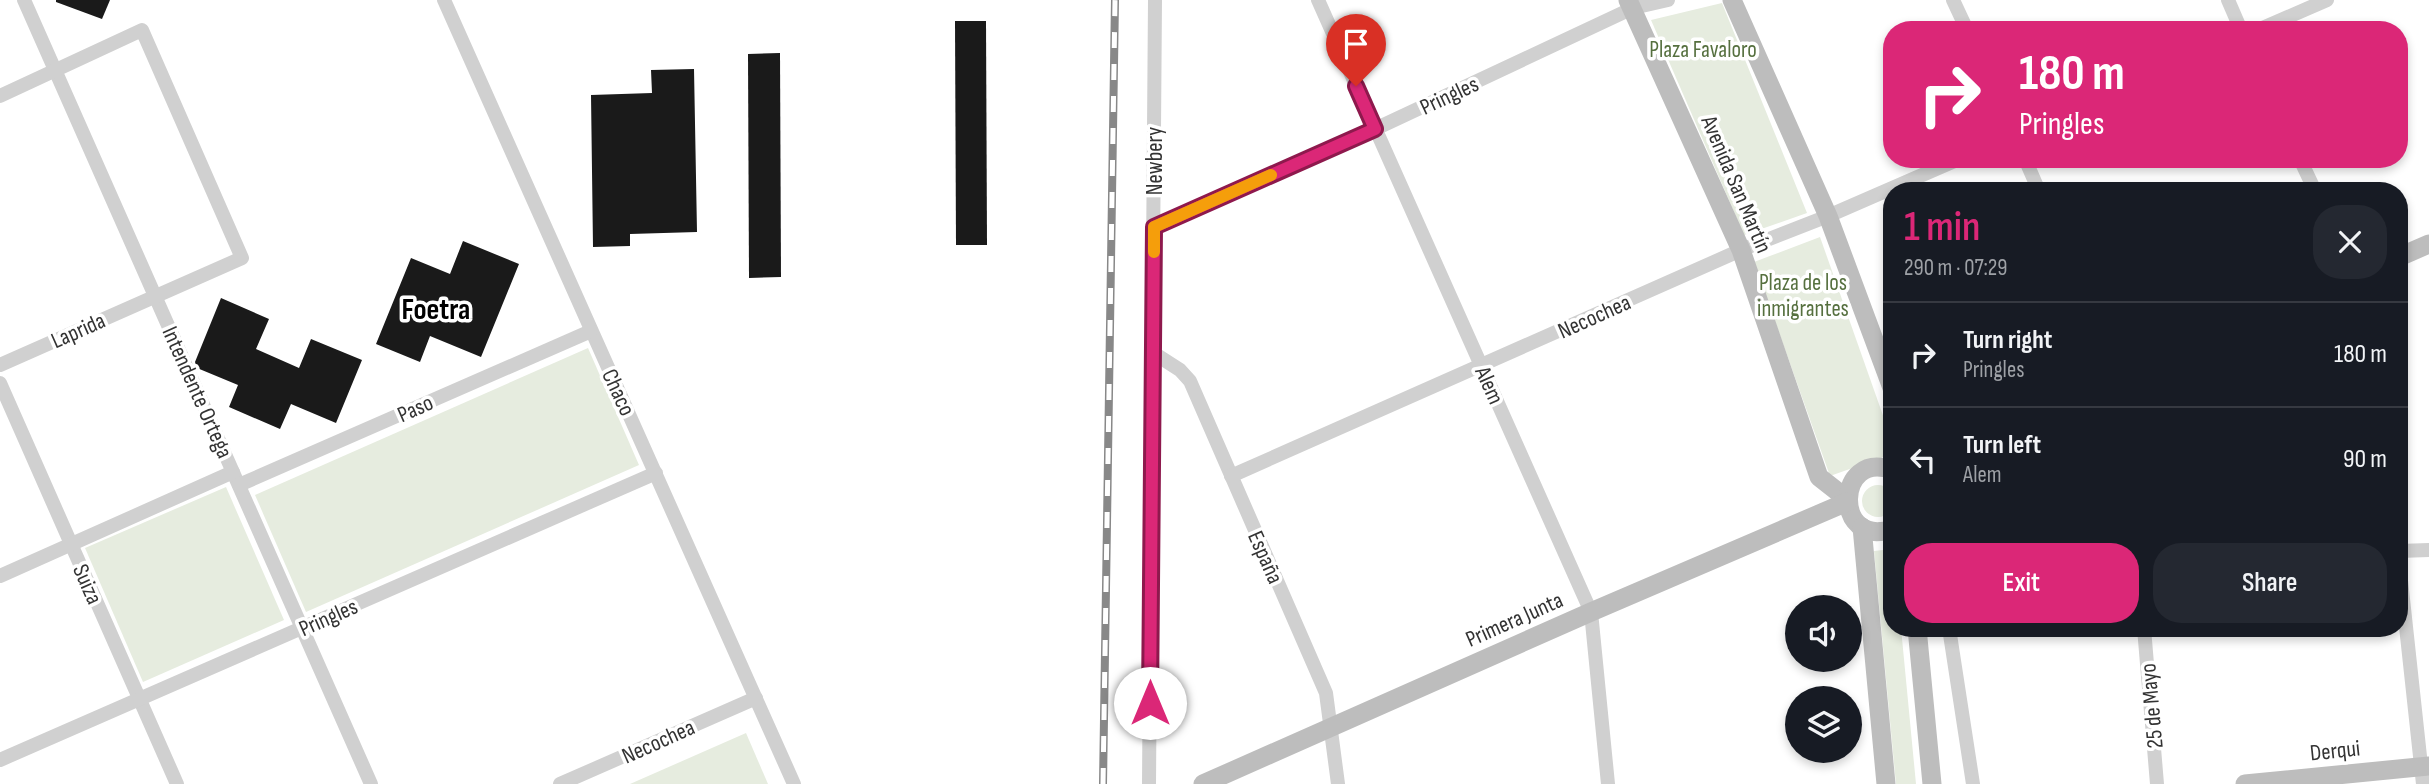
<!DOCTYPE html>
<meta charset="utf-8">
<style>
:root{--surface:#171b24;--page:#242831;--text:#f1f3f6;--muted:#9ea1a6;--line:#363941;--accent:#db2777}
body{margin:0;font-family:"Sofia Sans Condensed",sans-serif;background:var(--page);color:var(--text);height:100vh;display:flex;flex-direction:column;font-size:26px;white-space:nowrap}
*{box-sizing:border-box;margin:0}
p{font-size:23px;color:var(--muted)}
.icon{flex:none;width:38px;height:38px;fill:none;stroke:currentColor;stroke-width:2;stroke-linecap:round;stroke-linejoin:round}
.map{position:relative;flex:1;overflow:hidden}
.details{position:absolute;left:1883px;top:182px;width:525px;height:455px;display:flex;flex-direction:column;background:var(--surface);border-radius:28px;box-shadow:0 4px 10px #0003}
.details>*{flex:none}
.top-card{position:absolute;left:1883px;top:21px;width:525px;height:147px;border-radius:28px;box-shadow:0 4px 10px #0003;background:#db2777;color:#fff;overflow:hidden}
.tools{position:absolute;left:1785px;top:595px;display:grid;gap:14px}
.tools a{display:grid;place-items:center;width:77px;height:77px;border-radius:50%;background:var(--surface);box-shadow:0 4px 10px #0003;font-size:35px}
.pin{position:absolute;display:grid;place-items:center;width:60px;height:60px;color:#fff;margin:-72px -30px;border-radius:50% 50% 50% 0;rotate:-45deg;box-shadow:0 0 7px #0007}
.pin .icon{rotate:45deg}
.me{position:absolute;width:77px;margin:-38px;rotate:0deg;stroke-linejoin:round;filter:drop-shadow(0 0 5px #0008)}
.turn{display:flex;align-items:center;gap:24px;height:147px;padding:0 21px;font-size:32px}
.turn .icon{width:91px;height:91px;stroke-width:2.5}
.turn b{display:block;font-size:49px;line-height:60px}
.round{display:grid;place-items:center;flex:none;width:74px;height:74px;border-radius:28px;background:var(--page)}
.overview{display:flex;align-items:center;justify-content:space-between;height:119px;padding:0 21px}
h1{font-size:42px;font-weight:600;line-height:52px;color:var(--accent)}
.button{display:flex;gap:14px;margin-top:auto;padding:14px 21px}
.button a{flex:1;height:80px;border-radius:28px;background:var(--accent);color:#fff;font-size:28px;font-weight:600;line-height:80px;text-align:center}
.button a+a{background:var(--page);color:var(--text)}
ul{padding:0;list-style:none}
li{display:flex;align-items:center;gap:21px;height:105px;padding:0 21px;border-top:2px solid var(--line)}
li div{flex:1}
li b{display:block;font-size:26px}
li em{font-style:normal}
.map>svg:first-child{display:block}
</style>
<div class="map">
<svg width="2429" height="784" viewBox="0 0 2429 784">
<rect width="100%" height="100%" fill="#fff"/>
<!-- green -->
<g fill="#e6ecdf">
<polygon points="1722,3 1807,213 1744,235 1651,20"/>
<polygon points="1820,237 1892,441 1892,454 1830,476 1754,262"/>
<polygon points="588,348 639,465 306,612 255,495"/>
<circle cx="1878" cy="501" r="16"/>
<polygon points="226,487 284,620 143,682 85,548"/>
<polygon points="1892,549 1892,628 1901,628 1916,784 1896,784 1874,551"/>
<polygon points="746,733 768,784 630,784"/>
</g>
<!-- building -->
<g fill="#1a1a1a">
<polygon points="56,0 110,0 102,19 56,2"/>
<polygon points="955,21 986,21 987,245 956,245"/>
<polygon points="780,53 781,277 749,278 748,54"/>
<polygon points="694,69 697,232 630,234 630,246 593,247 591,95 652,93 651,70"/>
<polygon points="463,241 519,264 481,357 430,336 420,362 376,344 411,258 450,274"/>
<polygon points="221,298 269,319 256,349 299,368 311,339 362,360 336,423 291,404 280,429 229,407 238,385 197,368 195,362"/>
</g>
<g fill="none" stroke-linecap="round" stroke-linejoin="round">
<!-- street -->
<g stroke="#d0d0d0" stroke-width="14">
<polyline points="24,0 371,784"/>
<polyline points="444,0 794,784"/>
<polyline points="1318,0 1591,612 1608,784"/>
<polyline points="1953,0 1967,30"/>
<polyline points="2228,0 2241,30"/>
<polyline points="2258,30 2327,0"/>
<polyline points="0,96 142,30 242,258 0,365"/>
<polyline points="2025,159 2039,191"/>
<polyline points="2300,159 2315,191"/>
<polyline points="1154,227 1375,129 1633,8 1668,0"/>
<polyline points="1152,352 1180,370 1190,381 1326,693 1338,784"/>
<polyline points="0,383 177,784"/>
<polyline points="1231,476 1741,250 1828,216 1959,159"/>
<polyline points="239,485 591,331"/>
<polyline points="2399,551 2429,550"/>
<polyline points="2399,562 2423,784"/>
<polyline points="0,576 233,472"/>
<polyline points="1949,628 1973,784"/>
<polyline points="2144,628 2157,784"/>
<polyline points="0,760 656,473"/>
<polyline points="560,784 756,698"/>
<polyline points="1149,784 1155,0"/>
</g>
<!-- secondary -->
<g stroke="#bdbdbd" stroke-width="19">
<polyline points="1628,0 1741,250 1819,477 1847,499"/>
<polyline points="1732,0 1828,216 1892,388"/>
<polyline points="2399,257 2429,244"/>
<path d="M1892 470C1835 449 1833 549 1892 529"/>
<polyline points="1862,527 1886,784"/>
<polyline points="1917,628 1932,784"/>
<polyline points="1203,784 1591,612 1847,502"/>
<polyline points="2245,784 2429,766"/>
</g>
<defs>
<polyline id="rail" points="1103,784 1115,0"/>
</defs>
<!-- rail casing -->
<use href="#rail" stroke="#888" stroke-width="8"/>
<!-- rail -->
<use href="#rail" stroke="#fff" stroke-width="5" stroke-dasharray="16" stroke-linecap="butt"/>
</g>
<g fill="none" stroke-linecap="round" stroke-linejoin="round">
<defs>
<polyline id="route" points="1150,703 1154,227 1375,129 1356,86"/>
</defs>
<!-- route casing -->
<use href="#route" stroke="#8e194d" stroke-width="18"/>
<!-- route -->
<use href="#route" stroke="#db2777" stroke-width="12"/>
<!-- slow -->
<polyline stroke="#f59e0b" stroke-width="12" points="1154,252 1154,227 1271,175"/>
</g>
<g text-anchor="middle" stroke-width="7" stroke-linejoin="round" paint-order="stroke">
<!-- park labels -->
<g font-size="23" fill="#56703f" stroke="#fff">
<text x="1703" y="57">Plaza Favaloro</text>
<text x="1803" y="290">Plaza de los<tspan x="1803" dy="26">inmigrantes</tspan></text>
</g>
<!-- street labels -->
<g font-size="23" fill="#333" stroke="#fff">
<text transform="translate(1449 95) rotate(-25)" y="8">Pringles</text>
<text transform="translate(1154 161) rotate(-90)" y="8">Newbery</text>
<text transform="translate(1737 184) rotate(67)" y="8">Avenida San Martín</text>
<text transform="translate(1594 316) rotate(-24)" y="8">Necochea</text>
<text transform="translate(78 330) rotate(-24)" y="8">Laprida</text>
<text transform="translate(1490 385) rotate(66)" y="8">Alem</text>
<text transform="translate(198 392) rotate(66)" y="8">Intendente Ortega</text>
<text transform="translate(619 392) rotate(65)" y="8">Chaco</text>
<text transform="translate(415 408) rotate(-24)" y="8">Paso</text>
<text transform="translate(1266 557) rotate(66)" y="8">España</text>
<text transform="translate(88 584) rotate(66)" y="8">Suiza</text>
<text transform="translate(328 617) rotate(-24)" y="8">Pringles</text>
<text transform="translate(1514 619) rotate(-24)" y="8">Primera Junta</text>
<text transform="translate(2151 706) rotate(-95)" y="8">25 de Mayo</text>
<text transform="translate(658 741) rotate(-24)" y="8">Necochea</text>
<text transform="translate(2335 750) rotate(-6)" y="8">Derqui</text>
</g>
<!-- district labels -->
<g font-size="30" font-weight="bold" fill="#000" stroke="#fff">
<text x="436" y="319">Foetra</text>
</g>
</g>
</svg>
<div class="tools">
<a><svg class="icon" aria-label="sound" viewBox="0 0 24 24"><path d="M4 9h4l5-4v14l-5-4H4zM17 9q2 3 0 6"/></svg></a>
<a><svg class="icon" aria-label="layers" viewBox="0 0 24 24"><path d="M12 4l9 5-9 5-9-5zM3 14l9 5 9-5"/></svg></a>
</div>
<div class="pin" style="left:1356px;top:86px;background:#d93025"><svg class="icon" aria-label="arrive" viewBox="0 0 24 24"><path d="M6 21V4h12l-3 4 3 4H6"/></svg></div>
<svg class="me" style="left:1150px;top:703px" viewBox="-20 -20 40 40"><circle r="19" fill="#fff"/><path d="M0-13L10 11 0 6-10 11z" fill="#db2777"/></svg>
<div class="top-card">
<div class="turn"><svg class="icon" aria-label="right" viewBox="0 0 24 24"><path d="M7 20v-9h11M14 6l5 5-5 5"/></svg><div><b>180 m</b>Pringles</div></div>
</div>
<section class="details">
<div class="overview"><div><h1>1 min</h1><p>290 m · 07:29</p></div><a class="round"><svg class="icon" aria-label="close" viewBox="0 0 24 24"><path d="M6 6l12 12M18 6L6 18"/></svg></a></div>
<ul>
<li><svg class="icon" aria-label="right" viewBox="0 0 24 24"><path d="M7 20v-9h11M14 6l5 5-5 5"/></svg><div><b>Turn right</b><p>Pringles</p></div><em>180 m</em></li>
<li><svg class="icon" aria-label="left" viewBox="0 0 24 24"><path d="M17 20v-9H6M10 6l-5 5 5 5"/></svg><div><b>Turn left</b><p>Alem</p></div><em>90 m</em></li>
</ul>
<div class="button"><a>Exit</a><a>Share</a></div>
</section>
</div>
